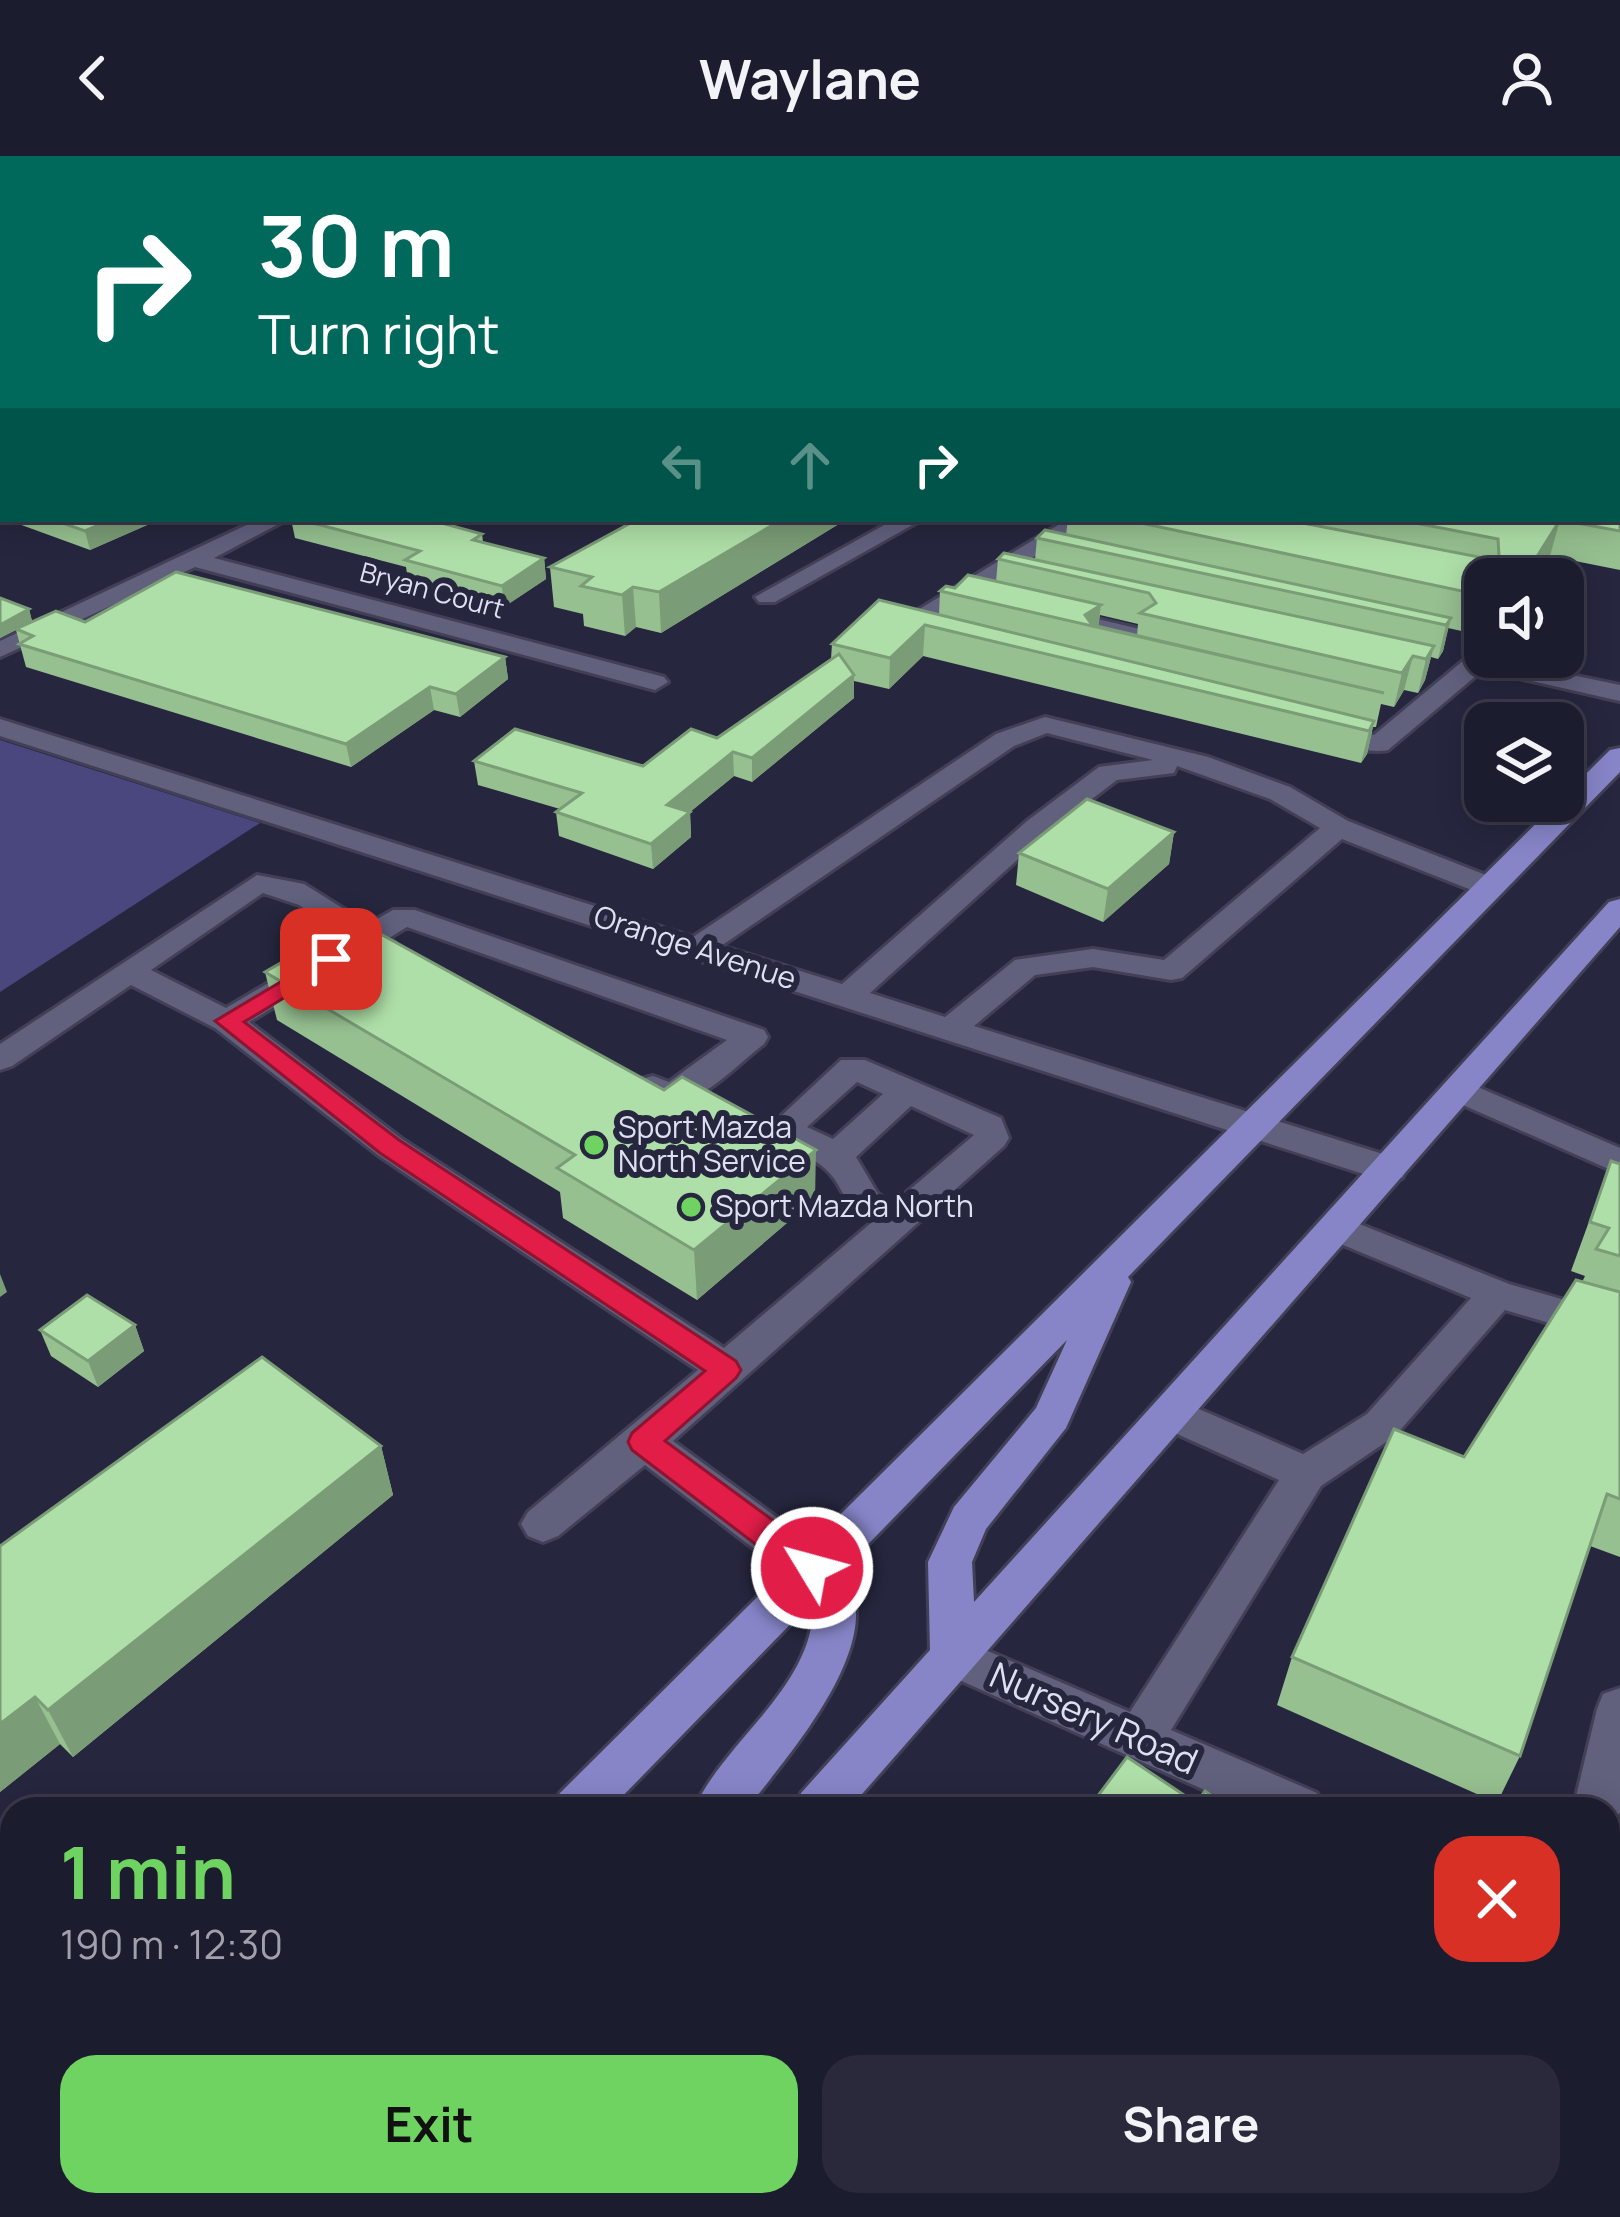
<!DOCTYPE html>
<meta charset="utf-8">
<style>
:root{--surface:#1c1c2f;--page:#29293b;--text:#f1f3f6;--muted:#a0a1aa;--line:#3a3a4b;--accent:#6ed360}
body{margin:0;font-family:Manrope,sans-serif;background:var(--page);color:var(--text);height:100vh;display:flex;flex-direction:column;font-size:45px;white-space:nowrap}
*{box-sizing:border-box;margin:0}
p{font-size:39px;color:var(--muted)}
.icon{flex:none;width:66px;height:66px;fill:none;stroke:currentColor;stroke-width:2;stroke-linecap:round;stroke-linejoin:round}
.map{position:relative;flex:1;overflow:hidden}
.side{position:absolute;left:0px;top:1641px;width:1620px;height:420px;display:flex;flex-direction:column;background:var(--surface);border-radius:36px 36px 0 0;box-shadow:0 6px 30px #0003,0 0 0 3px var(--line)}
.side>*{flex:none}
.top-card{position:absolute;left:0px;top:0px;width:1620px;height:366px;box-shadow:0 6px 30px #0003,0 0 0 3px var(--line);background:#00695c;color:#fff;overflow:hidden}
.controls{position:absolute;left:1464px;top:402px;display:grid;gap:24px}
.controls a{display:grid;place-items:center;width:120px;height:120px;border-radius:24px;background:var(--surface);box-shadow:0 6px 30px #0003,0 0 0 3px var(--line);font-size:60px}
.pin{position:absolute;display:grid;place-items:center;width:102px;height:102px;color:#fff;margin:-51px;border-radius:24px;box-shadow:0 6px 18px #0006}
.me{position:absolute;width:132px;margin:-66px;rotate:307deg;stroke-linejoin:round;filter:drop-shadow(0 0 9px #0008)}
.turn{display:flex;align-items:center;gap:42px;height:252px;padding:0 60px;font-size:54px}
.turn .icon{width:156px;height:156px;stroke-width:2.5}
.turn b{display:block;font-size:84px;line-height:102px}
.lanes{display:flex;align-items:center;height:114px;padding:0 60px;background:#0003;justify-content:center;gap:60px;direction:ltr}
.lanes .off{opacity:.35}
.round{display:grid;place-items:center;flex:none;width:126px;height:126px;border-radius:36px;background:var(--page)}
.head{display:flex;align-items:center;justify-content:space-between;height:204px;padding:0 60px}
h1{font-size:72px;font-weight:700;line-height:90px;color:var(--accent)}
.cta{display:flex;gap:24px;margin-top:auto;padding:24px 60px}
.cta a{flex:1;height:138px;border-radius:36px;background:var(--accent);color:#111;font-size:48px;font-weight:700;line-height:138px;text-align:center}
.cta a+a{background:var(--page);color:var(--text)}
header{display:flex;justify-content:space-between;align-items:center;height:156px;padding:0 60px;background:var(--surface);font-size:54px;font-weight:700}
.map>svg:first-child{display:block}
</style>
<header><svg class="icon" aria-label="back" viewBox="0 0 24 24"><path d="M15 5l-7 7 7 7"/></svg>Waylane<svg class="icon" aria-label="person" viewBox="0 0 24 24"><circle cx="12" cy="8" r="4"/><path d="M4 21q1-7 8-7t8 7"/></svg></header>
<div class="map">
<svg width="1620" height="2061" viewBox="0 0 1620 2061">
<rect width="100%" height="100%" fill="#26263f"/>
<!-- green -->
<polygon fill="#4a477e" points="0,584 260,667 0,836"/>
<g fill="none" stroke-linecap="round" stroke-linejoin="round">
<defs>
<g id="minor">
<polygon points="981,0 1009,0 1011,3 983,3"/>
<polygon points="1210,0 1245,0 1247,3 1212,3"/>
<rect x="0" y="133" width="3" height="10"/>
<rect x="1617" y="133" width="3" height="10"/>
<polygon points="1620,244 1620,260 1617,261 1617,245"/>
<polygon points="0,276 3,277 3,289 0,288"/>
<polygon points="259,363 288,363 214,402 664,521 668,526 655,534 195,411 0,501 0,485"/>
<polygon points="895,363 923,363 775,446 759,446 755,441"/>
<polygon points="1068,363 1095,363 923,469 934,476 931,481 913,481 890,471"/>
<polygon points="1055,453 1191,485 1194,490 1182,497 1046,465 1046,455"/>
<path d="M1485 492V501L1620 529V545L1483 514 1388 594C1369 598 1326 588 1312 575L1325 567 1374 579 1476 494Z"/>
<path d="M1045 561 1208 601 1290 631 1348 665 1501 725 1505 731 1501 737H1479L1342 683 1182 822 1171 824 1093 811 1035 819 974 870 1402 1004 1407 1013 1402 1022H1376L0 580V563L693 781 996 578ZM1047 577 1153 604 1099 611 1027 665 842 828 721 790 1014 590ZM1177 610 1270 643 1320 672 1164 804 1093 793 1015 804 945 861 870 837 1047 677 1117 624 1174 617Z"/>
<path d="M257 719 304 728 368 768 393 754H415L764 874 768 881 764 888C732 912 671 982 636 931L641 923 653 920 669 926 727 884 407 771 389 782 402 793 397 800 386 802 367 795 249 866 402 983 724 1192 871 1067C841 1050 845 1028 822 1010 805 996 777 992 766 974L841 904H865L1001 962 1009 982 1004 990 673 1285 828 1399 834 1412 828 1425 812 1430 796 1425 645 1309 558 1380 543 1386 528 1380 521 1368 528 1356 698 1214 378 999 215 872 131 829 12 910 0 914V888ZM263 737 299 749 346 781 226 852 151 814ZM857 926 883 938 833 983 807 971ZM911 950 974 979 894 1047 878 1038 856 1001Z"/>
<polygon points="1459,923 1620,992 1620,1018 1447,942 1442,934 1447,926"/>
<polygon points="1337,1059 1509,1128 1620,1160 1620,1188 1505,1154 1395,1280 1321,1330 1171,1574 1317,1637 1324,1653 1247,1653 937,1514 930,1500 937,1486 953,1480 1130,1556 1279,1324 1157,1269 1151,1258 1157,1247 1171,1242 1185,1247 1303,1298 1367,1258 1471,1142 1324,1081 1319,1072 1324,1063"/>
<polygon points="1620,1532 1620,1656 1608,1671 1608,1653 1573,1653 1597,1553 1603,1538"/>
<polygon points="1608,1695 1620,1700 1620,1749 1608,1744"/>
<polygon points="1608,1765 1620,1769 1620,1820 1608,1816"/>
</g>
<g id="major">
<path d="M1620 592V616L1128 1121 1131 1126 1066 1272 986 1373 972 1406 974 1446 1609 746 1620 743V771L849 1653H794L801 1637 930 1494 928 1406 954 1351 1036 1252 1067 1184 842 1415C894 1482 788 1599 747 1653H694C725 1583 817 1529 813 1445L610 1653H553L560 1637 1610 594Z"/>
<polygon points="154,2049 219,2049 214,2061 149,2061"/>
<polygon points="434,2049 498,2049 493,2061 429,2061"/>
</g>
</defs>
<!-- minor casing -->
<use href="#minor" stroke="#414056" stroke-width="6"/>
<!-- major casing -->
<use href="#major" stroke="#414056" stroke-width="6"/>
<!-- minor -->
<use href="#minor" fill="#61617e" fill-rule="evenodd"/>
<!-- major -->
<use href="#major" fill="#8785c8" fill-rule="evenodd"/>
</g>
<!-- wall -->
<g fill="#96c090" fill-rule="evenodd">
<polygon points="0,0 168,3 3,3 3,15 0,14"/>
<polygon points="182,0 553,0 567,3 196,3"/>
<polygon points="1313,0 1620,0 1620,33 1617,33 1617,3 1332,3"/>
<polygon points="1620,39 1620,94 1617,94 1617,40"/>
<polygon points="0,195 3,196 3,246 0,245"/>
<polygon points="0,300 3,301 3,362 0,361"/>
<path d="M1620 341V414L1550 400 1536 423H1485L1484 480 1448 472 1443 495 1438 503 1431 501 1425 524 1418 537 1404 534 1394 551 1381 548 1376 571H1373L1367 598 1361 607 923 500 889 533 854 525V542L752 626 734 620 690 656 691 681 653 713 559 680 556 656 560 653 478 629 474 605 643 610 717 582 831 503 832 488 939 459 940 435 996 426 998 403 1035 404 1037 382 1066 379 1068 363H1617ZM1100 459 1138 468 1137 480 1098 471Z"/>
<polygon points="5,363 153,363 154,366 90,394"/>
<polygon points="291,363 427,363 482,378 483,386 544,402 546,423 504,451 408,424 406,411 295,382"/>
<polygon points="847,363 661,477 636,471 625,480 584,470 583,458 554,451 550,411"/>
<polygon points="0,442 29,453 32,465 85,466 505,501 508,523 460,561 434,554 351,611 26,511 16,474 0,482"/>
<polygon points="1174,676 1169,708 1103,766 1016,729 1019,697"/>
<polygon points="265,816 815,1043 697,1144 563,1062 560,1036 277,864"/>
<polygon points="1611,1005 1620,1008 1620,1401 1590,1390 1520,1600 1497,1647 1277,1549 1292,1501 1464,1301 1582,1126 1585,1120 1571,1115"/>
<polygon points="135,1169 144,1195 98,1231 51,1200 40,1174"/>
<polygon points="381,1290 393,1339 73,1601 60,1588 0,1636 0,1390"/>
<polygon points="1411,2049 1446,2049 1438,2061 1427,2061"/>
</g>
<!-- shaded-wall -->
<g fill="#7a9c76">
<polygon points="122,0 179,0 168,3 111,3"/>
<polygon points="113,363 153,363 154,366 90,394 85,375"/>
<polygon points="783,363 847,363 661,477 659,436"/>
<polygon points="1560,364 1550,400 1536,423 1523,423"/>
<polygon points="544,402 546,423 504,451 502,430"/>
<polygon points="633,431 636,471 625,480 622,439"/>
<polygon points="1101,449 1098,472 1084,468 1085,459"/>
<polygon points="29,453 32,465 0,482 0,469"/>
<polygon points="1451,462 1443,495 1438,503 1446,469"/>
<polygon points="925,469 923,500 889,533 890,502"/>
<polygon points="1434,490 1425,524 1418,537 1426,503"/>
<polygon points="1413,500 1404,534 1394,551 1402,517"/>
<polygon points="505,501 508,523 460,561 456,538"/>
<polygon points="854,519 854,542 752,626 752,602"/>
<polygon points="430,531 434,554 351,611 346,588"/>
<polygon points="1374,565 1367,598 1361,607 1369,575"/>
<polygon points="733,596 734,620 669,673 667,649"/>
<polygon points="690,656 691,681 653,713 651,688"/>
<polygon points="1174,676 1169,708 1103,766 1108,733"/>
<polygon points="816,994 815,1043 697,1144 694,1094"/>
<polygon points="0,1118 7,1136 0,1141"/>
<polygon points="135,1169 144,1195 98,1231 88,1205"/>
<polygon points="381,1290 393,1339 73,1601 48,1554"/>
<polygon points="35,1541 60,1588 0,1636 0,1568"/>
</g>
<!-- building -->
<g fill="#afdfa8" stroke="#7a9c76" stroke-width="3">
<polygon points="1,0 122,0 111,3 15,3"/>
<polygon points="249,0 553,0 567,3 263,3"/>
<polygon points="1449,0 1620,0 1620,13 1617,12 1617,3 1473,3"/>
<polygon points="1618,38 1620,39 1620,72 1617,72"/>
<polygon points="0,195 3,196 3,229 0,228"/>
<polygon points="0,300 3,301 3,345 0,344"/>
<polygon points="1617,340 1620,341 1620,375 1560,364 1523,423 1485,423 1485,440 1122,363 1282,363 1494,404 1499,400 1498,383 1395,363 1617,363"/>
<polygon points="51,363 113,363 85,375"/>
<polygon points="297,363 427,363 482,378 473,384 544,402 502,430 405,404 420,395"/>
<polygon points="638,363 783,363 659,436 633,431 622,439 581,430 592,421 550,411"/>
<polygon points="1045,374 1451,462 1446,469 1037,382"/>
<polygon points="1004,397 1434,490 1426,503 1413,500 1402,517 1140,457 1156,447 1149,437 998,403"/>
<polygon points="176,416 505,501 456,538 430,531 346,588 19,488 33,480 16,473 56,455 85,466"/>
<polygon points="968,419 1101,449 1085,459 1092,469 1384,537 940,435 946,430 955,432"/>
<polygon points="0,442 29,453 0,469"/>
<polygon points="879,444 1374,565 1369,575 925,469 890,502 832,488"/>
<polygon points="839,498 854,519 752,602 733,596 667,649 690,656 651,688 556,656 582,637 474,605 515,573 643,610 691,573 717,582"/>
<polygon points="1087,643 1174,676 1108,733 1019,697"/>
<polygon points="355,764 664,934 682,921 816,994 694,1094 557,1012 575,999 265,816"/>
<polygon points="1611,1005 1620,1008 1620,1100 1596,1093 1609,1072 1590,1066"/>
<polygon points="1576,1124 1620,1136 1620,1343 1607,1338 1520,1600 1292,1501 1394,1273 1464,1301"/>
<polygon points="87,1139 135,1169 88,1205 40,1174"/>
<polygon points="262,1201 381,1290 48,1554 35,1541 0,1568 0,1390"/>
<polygon points="1127,1601 1196,1647 1205,1635 1232,1653 1088,1653"/>
<polygon points="780,2049 1062,2049 1082,2061 774,2061"/>
</g>
<!-- route -->
<polygon fill="#e11d48" stroke="#92132f" stroke-width="3" points="331,796 340,798 340,808 244,866 399,984 736,1205 741,1214 736,1222 665,1285 824,1402 829,1412 824,1422 812,1426 800,1422 632,1294 628,1286 632,1277 705,1215 380,997 215,865"/>
<!-- markers -->
<g fill="#6ed360" stroke="#26263f" stroke-width="4.5">
<circle cx="594" cy="989" r="12"/>
<circle cx="691" cy="1051" r="12"/>
</g>
<g text-anchor="middle" stroke-width="12" stroke-linejoin="round" paint-order="stroke">
<!-- far-street labels -->
<g font-size="27" fill="#dedff0" stroke="#26263f">
<text transform="translate(432 435) rotate(15)" y="9">Bryan Court</text>
</g>
<!-- street labels -->
<g font-size="30" fill="#dedff0" stroke="#26263f">
<text transform="translate(695 792) rotate(18)" y="10">Orange Avenue</text>
</g>
<!-- poi labels -->
<g font-size="30" fill="#dedff0" stroke="#26263f" text-anchor="start">
<text x="618" y="982">Sport Mazda<tspan x="618" dy="34">North Service</tspan></text>
<text x="715" y="1061">Sport Mazda North</text>
</g>
<!-- near-street labels -->
<g font-size="36" fill="#dedff0" stroke="#26263f">
<text transform="translate(1094 1562) rotate(24)" y="13">Nursery Road</text>
</g>
</g>
</svg>
<div class="controls">
<a><svg class="icon" aria-label="sound" viewBox="0 0 24 24"><path d="M4 9h4l5-4v14l-5-4H4zM17 9q2 3 0 6"/></svg></a>
<a><svg class="icon" aria-label="layers" viewBox="0 0 24 24"><path d="M12 4l9 5-9 5-9-5zM3 14l9 5 9-5"/></svg></a>
</div>
<div class="pin" style="left:331px;top:803px;background:#d93025"><svg class="icon" aria-label="arrive" viewBox="0 0 24 24"><path d="M6 21V4h12l-3 4 3 4H6"/></svg></div>
<svg class="me" style="left:812px;top:1412px" viewBox="-20 -20 40 40"><circle r="17" fill="#e11d48" stroke="#fff" stroke-width="3"/><path d="M0-11L8 9 0 5-8 9z" fill="#fff"/></svg>
<div class="top-card">
<div class="turn"><svg class="icon" aria-label="right" viewBox="0 0 24 24"><path d="M7 20v-9h11M14 6l5 5-5 5"/></svg><div><b>30 m</b>Turn right</div></div>
<div class="lanes"><svg class="icon off" aria-label="left" viewBox="0 0 24 24"><path d="M17 20v-9H6M10 6l-5 5 5 5"/></svg><svg class="icon off" aria-label="ahead" viewBox="0 0 24 24"><path d="M12 20V5M6 11l6-6 6 6"/></svg><svg class="icon" aria-label="right" viewBox="0 0 24 24"><path d="M7 20v-9h11M14 6l5 5-5 5"/></svg></div>
</div>
<section class="side">
<div class="head"><div><h1>1 min</h1><p>190 m · 12:30</p></div><a class="round" style="background:#d93025;color:#fff"><svg class="icon" aria-label="close" viewBox="0 0 24 24"><path d="M6 6l12 12M18 6L6 18"/></svg></a></div>
<div class="cta"><a>Exit</a><a>Share</a></div>
</section>
</div>
